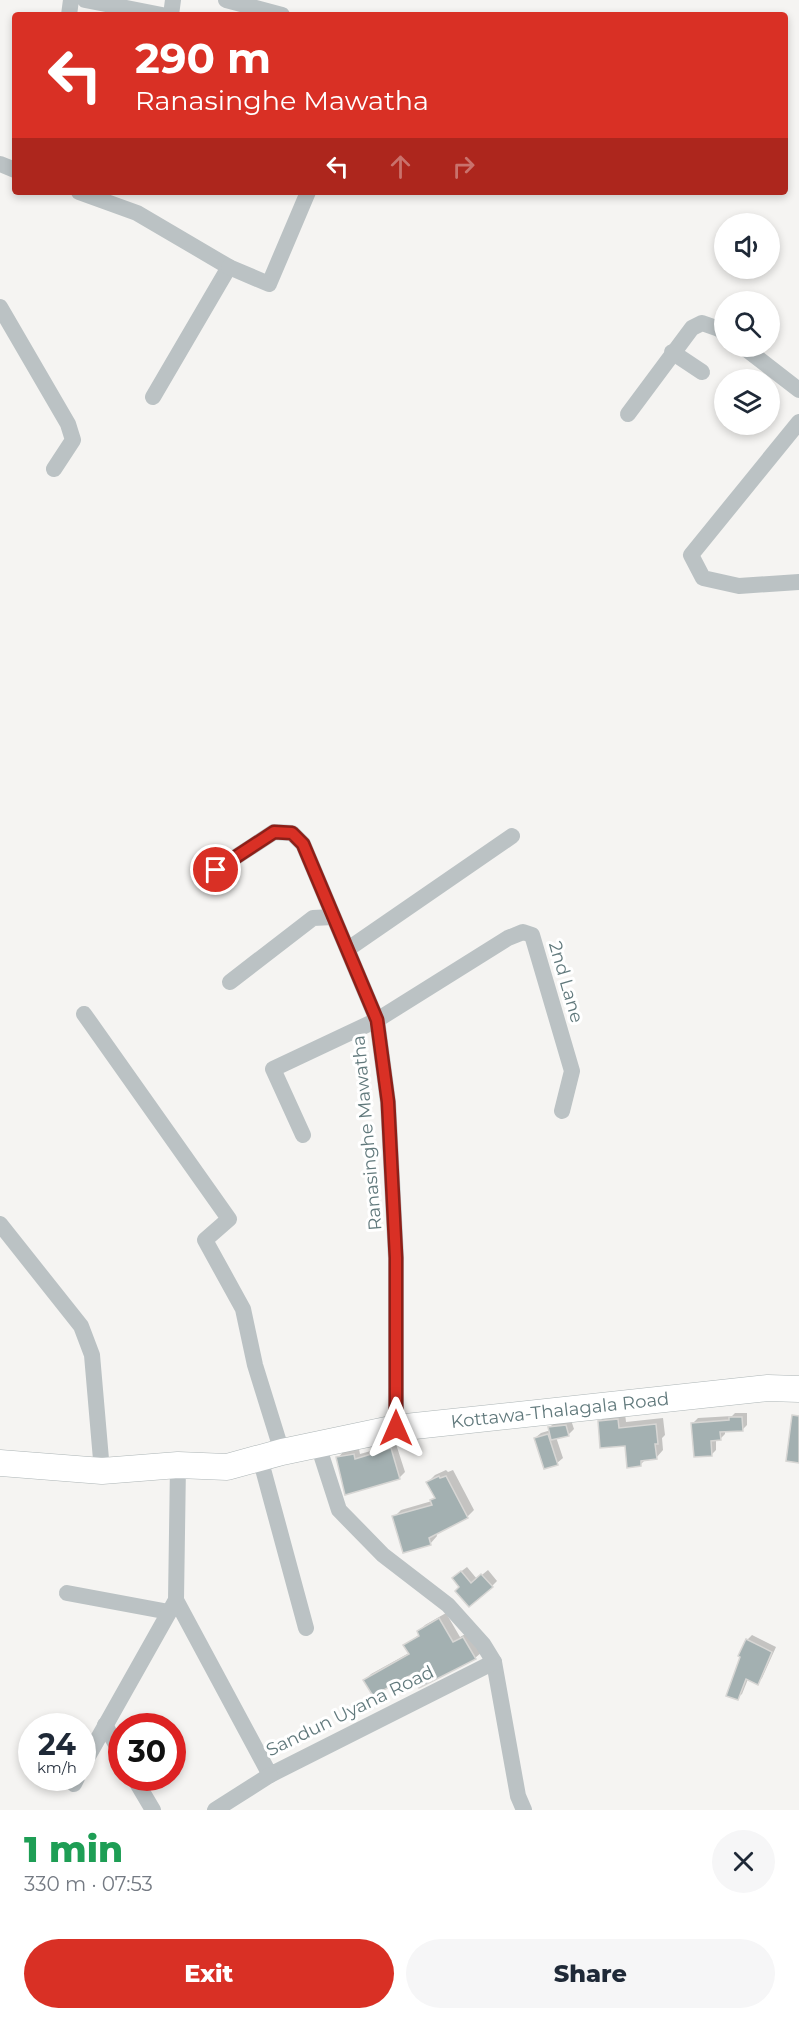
<!DOCTYPE html>
<meta charset="utf-8">
<style>
:root{--surface:#fff;--page:#f6f6f7;--text:#1f2937;--muted:#747a83;--accent:#d93025}
body{margin:0;font-family:Montserrat,sans-serif;background:var(--page);color:var(--text);height:100vh;display:flex;flex-direction:column;font-size:22px;white-space:nowrap}
*{box-sizing:border-box;margin:0}
p{font-size:20px;color:var(--muted)}
.icon{flex:none;width:33px;height:33px;fill:none;stroke:currentColor;stroke-width:2;stroke-linecap:round;stroke-linejoin:round}
.map{position:relative;height:1810px;overflow:hidden}
.sheet{display:flex;flex-direction:column;background:var(--surface);flex:1}
.sheet>*{flex:none}
.guide{position:absolute;left:12px;top:12px;width:776px;height:183px;border-radius:6px;box-shadow:0 3px 9px #0003;background:#d93025;color:#fff;overflow:hidden}
.buttons{position:absolute;left:714px;top:213px;display:grid;gap:12px}
.buttons a{display:grid;place-items:center;width:66px;height:66px;border-radius:50%;background:var(--surface);box-shadow:0 3px 9px #0003;font-size:30px}
.speed{position:absolute;left:18px;top:1713px;display:flex;gap:12px;font-size:30px;font-weight:700;text-align:center}
.speed>*{display:grid;place-content:center;width:78px;height:78px;border-radius:50%;background:var(--surface);box-shadow:0 3px 9px #0003;line-height:1}
.speed small{font-size:15px;font-weight:400}
.speed .limit{border:9px solid #d22;background:#fff;color:#111}
.pin{position:absolute;display:grid;place-items:center;width:51px;height:51px;color:#fff;margin:-26px;border:3px solid #fff;border-radius:50%;box-shadow:0 2px 6px #0007}
.me{position:absolute;width:66px;margin:-33px;rotate:0deg;stroke-linejoin:round;filter:drop-shadow(0 0 4px #0008)}
.turn{display:flex;align-items:center;gap:21px;height:126px;padding:0 24px;font-size:27px}
.turn .icon{width:78px;height:78px;stroke-width:2.5}
.turn b{display:block;font-size:42px;line-height:51px}
.lanes{display:flex;align-items:center;height:57px;padding:0 24px;background:#0003;justify-content:center;gap:30px;direction:ltr}
.lanes .off{opacity:.35}
.round{display:grid;place-items:center;flex:none;width:63px;height:63px;border-radius:32px;background:var(--page)}
.headline{display:flex;align-items:center;justify-content:space-between;height:102px;padding:0 24px}
h1{font-size:36px;font-weight:800;line-height:45px;color:#1e9e55}
.action{display:flex;gap:12px;margin-top:auto;padding:12px 24px}
.action a{flex:1;height:69px;border-radius:36px;background:var(--accent);color:#fff;font-size:24px;font-weight:800;line-height:69px;text-align:center}
.action a+a{background:var(--page);color:var(--text)}
.map>svg:first-child{display:block}
</style>
<div class="map">
<svg width="799" height="1810" viewBox="0 0 799 1810">
<rect width="100%" height="100%" fill="#f5f4f2"/>
<!-- shadow -->
<g fill="#0003">
<polygon points="625,1413 626,1422 663,1418 665,1435 662,1438 663,1450 656,1458 646,1459 640,1465 626,1444 599,1422 607,1414"/>
<polygon points="735,1413 747,1413 747,1425 742,1430 725,1430 725,1434 720,1439 716,1439 716,1450 711,1455 693,1423 698,1418 732,1416"/>
<polygon points="571,1420 574,1429 568,1435 556,1437 563,1458 557,1463 535,1438 541,1433 551,1430 550,1427 555,1422"/>
<polygon points="396,1444 405,1472 399,1478 338,1458 343,1452 359,1449 360,1454"/>
<polygon points="446,1470 448,1472 453,1470 474,1510 467,1517 436,1533 437,1536 430,1544 394,1517 401,1510 432,1501 436,1497 428,1482 435,1475"/>
<polygon points="467,1567 477,1579 488,1570 497,1581 492,1586 461,1587 459,1573"/>
<polygon points="446,1613 460,1637 469,1632 482,1652 475,1658 412,1673 365,1680 371,1674 409,1653 405,1645 420,1634 419,1632 425,1625"/>
<polygon points="752,1635 776,1647 762,1678 757,1683 748,1679 742,1694 737,1698 742,1656 740,1655 747,1640"/>
</g>
<!-- building -->
<g fill="#a3b0b1" stroke="#d7d6d4" stroke-width="1.5">
<polygon points="792,1415 799,1416 799,1463 786,1461"/>
<polygon points="729,1417 742,1417 743,1431 720,1432 721,1440 711,1441 712,1456 694,1457 691,1423 729,1420"/>
<polygon points="618,1419 619,1428 656,1424 658,1444 655,1444 657,1459 641,1461 641,1466 627,1468 625,1446 600,1448 598,1421"/>
<polygon points="566,1425 569,1436 551,1440 548,1427"/>
<polygon points="548,1434 558,1465 544,1469 534,1438"/>
<polygon points="391,1448 400,1479 345,1495 336,1457 354,1454 355,1459"/>
<polygon points="439,1476 440,1478 446,1476 468,1518 429,1538 431,1545 403,1553 392,1516 432,1505 430,1500 435,1498 426,1482"/>
<polygon points="461,1571 471,1583 481,1574 493,1587 469,1607 455,1591 459,1587 452,1578"/>
<polygon points="439,1618 453,1642 463,1637 476,1659 419,1688 411,1675 373,1696 363,1680 409,1654 403,1645 419,1636 417,1631"/>
<polygon points="746,1639 772,1652 758,1685 746,1679 738,1700 726,1696 740,1657 738,1656"/>
</g>
<g fill="none" stroke-linecap="round" stroke-linejoin="round">
<defs>
<g id="primary">
<path id="s1" d="M0 1463 102 1471 178 1465 227 1467 282 1452 396 1428 768 1388 799 1389"/>
</g>
</defs>
<!-- primary casing -->
<use href="#primary" stroke="#adb5b6" stroke-width="27"/>
<!-- street -->
<g stroke="#bbc2c4" stroke-width="16">
<polyline points="85,0 162,15"/>
<polyline points="226,0 282,15"/>
<polyline points="69,15 71,0"/>
<polyline points="171,15 173,0"/>
<polyline points="0,164 15,170"/>
<polyline points="79,192 137,213 229,267 153,397"/>
<polyline points="229,267 269,284 308,192"/>
<polyline points="0,307 68,424 73,440 54,469"/>
<polyline points="742,346 799,390"/>
<polyline points="672,352 702,372"/>
<polyline points="628,414 692,328 702,323 719,329 724,333"/>
<polyline points="799,422 691,555 703,578 739,586 799,582"/>
<polyline points="216,870 274,832 292,833 303,844 377,1020 388,1102 396,1258 396,1428"/>
<polyline points="348,949 512,836"/>
<polyline points="230,982 313,918 333,917"/>
<polyline points="84,1014 229,1219 205,1240 243,1309 255,1365 282,1452"/>
<polyline points="303,1135 273,1069 377,1020 508,938 523,932 532,935 572,1071 562,1111"/>
<polyline points="0,1224 81,1326 92,1355 102,1471"/>
<polyline points="318,1445 339,1510 383,1555 448,1605 483,1644 494,1662 518,1796 524,1810"/>
<polyline points="260,1458 306,1628"/>
<polyline points="67,1593 169,1612"/>
<polyline points="176,1600 270,1775 494,1662"/>
<polyline points="105,1725 122,1755"/>
<polyline points="82,1767 176,1600 178,1465"/>
<polyline points="134,1778 153,1810"/>
<polyline points="74,1784 77,1778"/>
<polyline points="215,1810 270,1775"/>
</g>
<!-- primary -->
<use href="#primary" stroke="#fff" stroke-width="26"/>
</g>
<g fill="none" stroke-linecap="round" stroke-linejoin="round">
<defs>
<polyline id="route" points="216,870 274,832 292,833 303,844 377,1020 388,1102 396,1258 396,1428"/>
</defs>
<!-- route casing -->
<use href="#route" stroke="#8d1f18" stroke-width="15"/>
<!-- route -->
<use href="#route" stroke="#d93025" stroke-width="10"/>
</g>
<g text-anchor="middle" stroke-width="6" stroke-linejoin="round" paint-order="stroke">
<!-- street labels -->
<g font-size="18" fill="#61797c" stroke="#fff">
<text transform="translate(566 982) rotate(74)" y="6">2nd Lane</text>
<text transform="translate(367 1133) rotate(-95)" y="6">Ranasinghe Mawatha</text>
<text dy="6" stroke="none"><textPath href="#s1" startOffset="566">Kottawa-Thalagala Road</textPath></text>
<text transform="translate(350 1711) rotate(-26)" y="6">Sandun Uyana Road</text>
</g>
</g>
</svg>
<div class="buttons">
<a><svg class="icon" aria-label="sound" viewBox="0 0 24 24"><path d="M4 9h4l5-4v14l-5-4H4zM17 9q2 3 0 6"/></svg></a>
<a><svg class="icon" aria-label="search" viewBox="0 0 24 24"><circle cx="10" cy="10" r="6"/><path d="M15 15l6 6"/></svg></a>
<a><svg class="icon" aria-label="layers" viewBox="0 0 24 24"><path d="M12 4l9 5-9 5-9-5zM3 14l9 5 9-5"/></svg></a>
</div>
<div class="speed"><div>24<small>km/h</small></div><div class="limit">30</div></div>
<div class="pin" style="left:216px;top:870px;background:#d93025"><svg class="icon" aria-label="arrive" viewBox="0 0 24 24"><path d="M6 21V4h12l-3 4 3 4H6"/></svg></div>
<svg class="me" style="left:396px;top:1428px" viewBox="-20 -20 40 40"><path d="M0-17L14 15 0 8-14 15z" fill="#d93025" stroke="#fff" stroke-width="4"/></svg>
<div class="guide">
<div class="turn"><svg class="icon" aria-label="left" viewBox="0 0 24 24"><path d="M17 20v-9H6M10 6l-5 5 5 5"/></svg><div><b>290 m</b>Ranasinghe Mawatha</div></div>
<div class="lanes"><svg class="icon" aria-label="left" viewBox="0 0 24 24"><path d="M17 20v-9H6M10 6l-5 5 5 5"/></svg><svg class="icon off" aria-label="ahead" viewBox="0 0 24 24"><path d="M12 20V5M6 11l6-6 6 6"/></svg><svg class="icon off" aria-label="right" viewBox="0 0 24 24"><path d="M7 20v-9h11M14 6l5 5-5 5"/></svg></div>
</div>
</div>
<section class="sheet">
<div class="headline"><div><h1>1 min</h1><p>330 m · 07:53</p></div><a class="round"><svg class="icon" aria-label="close" viewBox="0 0 24 24"><path d="M6 6l12 12M18 6L6 18"/></svg></a></div>
<div class="action"><a>Exit</a><a>Share</a></div>
</section>
